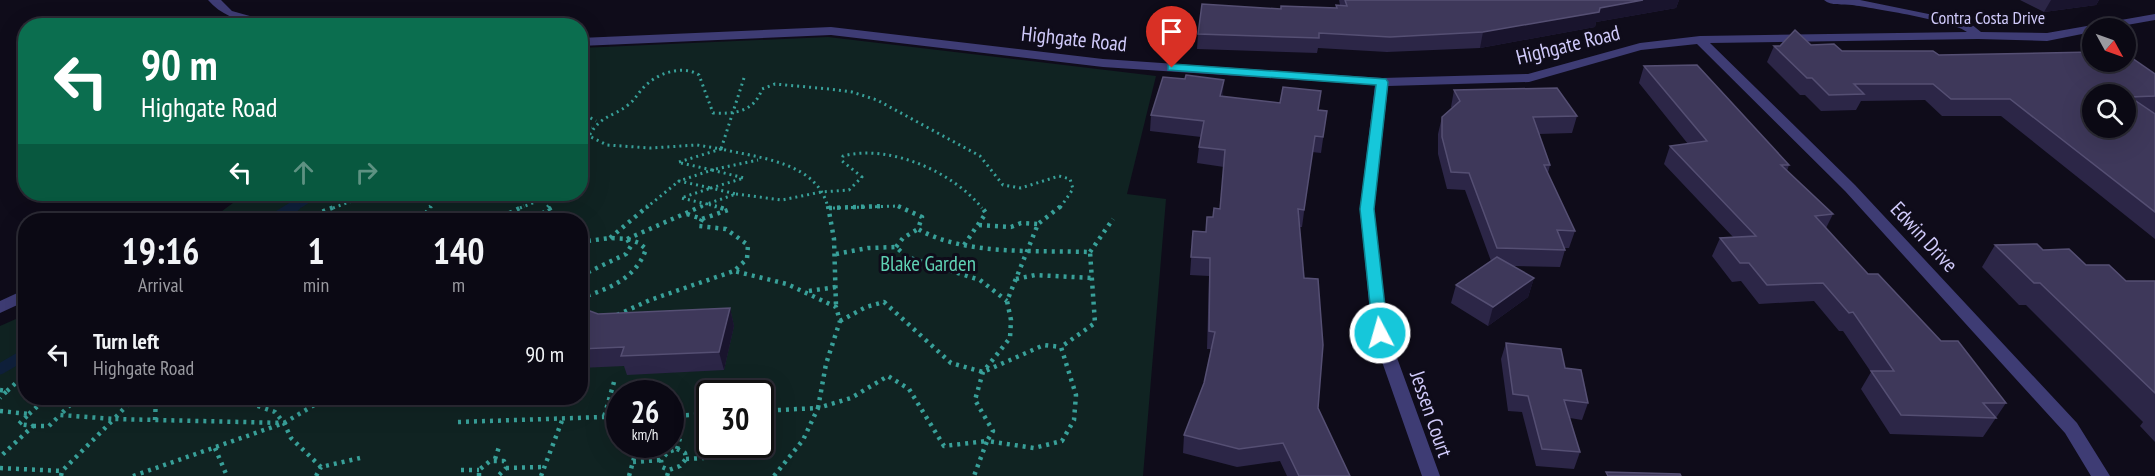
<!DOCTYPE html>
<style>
:root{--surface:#0b0914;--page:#191722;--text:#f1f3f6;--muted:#9a9aa0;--line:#2b2a34}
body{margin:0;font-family:"PT Sans Narrow",sans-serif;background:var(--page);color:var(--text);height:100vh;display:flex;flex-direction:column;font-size:22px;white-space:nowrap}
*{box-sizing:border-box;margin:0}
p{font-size:20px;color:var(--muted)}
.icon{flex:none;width:33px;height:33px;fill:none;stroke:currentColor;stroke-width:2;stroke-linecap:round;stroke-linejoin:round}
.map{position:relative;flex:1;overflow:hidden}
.drawer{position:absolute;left:18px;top:213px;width:570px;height:192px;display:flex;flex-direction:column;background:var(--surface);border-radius:24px;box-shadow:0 6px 24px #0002,0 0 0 2px var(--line)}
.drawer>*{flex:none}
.guide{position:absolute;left:18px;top:18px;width:570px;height:183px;border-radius:24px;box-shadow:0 6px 24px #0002,0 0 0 2px var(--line);background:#0b6e4f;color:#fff;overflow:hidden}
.needle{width:39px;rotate:130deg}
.tools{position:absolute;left:2082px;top:18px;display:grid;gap:12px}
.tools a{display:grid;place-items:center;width:54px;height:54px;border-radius:50%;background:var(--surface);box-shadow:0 6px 24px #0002,0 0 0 2px var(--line);font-size:30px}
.speed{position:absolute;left:606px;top:380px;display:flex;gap:12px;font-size:30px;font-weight:700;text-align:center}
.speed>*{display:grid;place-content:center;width:78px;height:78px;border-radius:50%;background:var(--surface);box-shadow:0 6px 24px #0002,0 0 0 2px var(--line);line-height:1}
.speed small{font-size:15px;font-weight:400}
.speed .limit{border:3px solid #111;border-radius:9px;background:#fff;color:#111}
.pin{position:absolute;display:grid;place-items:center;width:51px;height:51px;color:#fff;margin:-62px -26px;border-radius:50% 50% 50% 0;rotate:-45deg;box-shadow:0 0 6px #0007}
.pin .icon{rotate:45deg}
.me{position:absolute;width:66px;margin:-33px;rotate:354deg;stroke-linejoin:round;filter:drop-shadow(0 0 4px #0008)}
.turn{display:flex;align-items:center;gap:21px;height:126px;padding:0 24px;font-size:27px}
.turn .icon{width:78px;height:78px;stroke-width:2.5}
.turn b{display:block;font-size:42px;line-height:51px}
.lanes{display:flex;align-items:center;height:57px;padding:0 24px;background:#0003;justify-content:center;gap:30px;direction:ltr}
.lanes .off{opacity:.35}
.eta{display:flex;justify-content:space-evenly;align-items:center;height:102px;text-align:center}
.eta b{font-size:36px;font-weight:700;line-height:42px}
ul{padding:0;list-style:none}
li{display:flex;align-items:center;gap:18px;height:78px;padding:0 24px}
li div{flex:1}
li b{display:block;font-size:22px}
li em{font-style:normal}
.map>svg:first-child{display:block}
</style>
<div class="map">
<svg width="2155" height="476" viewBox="0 0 2155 476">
<rect width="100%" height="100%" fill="#0f0c1a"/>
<!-- green -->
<path fill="#102322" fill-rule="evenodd" d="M828 37 1156 76 1127 194 1166 199 1143 476H0V326L25 315 26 398H580V220H210L245 194H580L581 48ZM620 393H670V444H620ZM710 393H760V444H710Z"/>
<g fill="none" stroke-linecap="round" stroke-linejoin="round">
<!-- stream-far1 -->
<polyline stroke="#0f203b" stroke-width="9" points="292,208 315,194"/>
<!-- stream -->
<g stroke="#0f203b" stroke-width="11">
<polyline points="272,220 295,206"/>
<polyline points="0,369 26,354"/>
</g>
<!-- path-far1 -->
<g stroke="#38a099" stroke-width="3" stroke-dasharray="2 4" stroke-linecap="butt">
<path d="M744 78 721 149C759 158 818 162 828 208"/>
<polyline points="580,112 596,121"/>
<polyline points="580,131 592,128"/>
<polyline points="580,146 589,136"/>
<path d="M679 162 721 149 697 145 650 148 607 145 589 136C601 115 611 118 628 105 635 100 638 93 644 87 656 74 682 64 699 75L713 113C735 114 754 112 762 89L775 84 829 89 852 92 877 100 980 156 1003 185 1021 188 1059 176 1070 179 1073 189 1060 208"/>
<polyline points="681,163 712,170 679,181 711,188 681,198 707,204 698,208"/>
<polyline points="716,169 758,160"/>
<polyline points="712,170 744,178 711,188 736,194 707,204 721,208"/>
<path d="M736 194 782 200 821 192 849 190 862 177 842 161 843 156C889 144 952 171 982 208"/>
<polyline points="333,208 371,194"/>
<polyline points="430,208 436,194"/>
<polyline points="520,208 553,195"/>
<polyline points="549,208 553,194"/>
<polyline points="646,208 679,181"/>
<polyline points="833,208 897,206 901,208"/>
</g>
<!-- path -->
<g stroke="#38a099" stroke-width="4.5" stroke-dasharray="3 5" stroke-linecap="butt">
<polyline points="828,206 834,239 836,306"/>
<path d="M898 206 922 217 918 229C965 256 1037 250 1090 252L1095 323 1061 347 1076 395 1074 420 1062 441 1034 448 987 441 974 476"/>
<polyline points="549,208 556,220"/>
<polyline points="829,208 884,206"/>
<polyline points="687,214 702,219 728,210 715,206"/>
<polyline points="702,219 699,226 726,229 748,245 747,259 734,271 787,284 836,307 840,321 826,364 818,408 760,411"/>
<polyline points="300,220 337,206"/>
<polyline points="421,220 431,206"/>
<polyline points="495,220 524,206"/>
<polyline points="538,220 549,206"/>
<polyline points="979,225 1011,227 1021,223 1038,224"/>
<polyline points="610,238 648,206"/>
<polyline points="627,239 702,206"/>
<polyline points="580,242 610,238 627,239 631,246 626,254 580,276"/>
<polyline points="964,245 986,213 981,206"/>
<polyline points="896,247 903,238 918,229"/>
<polyline points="1090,252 1113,219"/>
<polyline points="836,254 868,248 896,247 907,257 980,280 1007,301"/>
<polyline points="1016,279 1035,275 1092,278"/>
<polyline points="809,291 836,287"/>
<path d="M580 298C608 289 636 279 646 249L639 243 628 239"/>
<polyline points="617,315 650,300 734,271"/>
<polyline points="840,321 866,307 884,302 951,363 983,372 1044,345 1061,347"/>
<polyline points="614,382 604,417 620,417"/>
<polyline points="0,390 7,391 0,398"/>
<polyline points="7,391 26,374"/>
<polyline points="235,398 275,412 284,423 291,438 321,467 360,458"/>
<polyline points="56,403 71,404 60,415"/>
<polyline points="0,411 29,414 19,424 33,426 0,457"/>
<polyline points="29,414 41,403 56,403 61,398"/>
<polyline points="670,416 710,414"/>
<polyline points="155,420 156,398"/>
<polyline points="458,422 604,417"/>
<polyline points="33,426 49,426 60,415 114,419 134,398"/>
<polyline points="215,448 227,476"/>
<polygon points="677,449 685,453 686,459 680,466 669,470 662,467 661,460 668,452"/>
<polyline points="677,449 680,438"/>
<polyline points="495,459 499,447"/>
<polyline points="686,459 704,458"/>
<polyline points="633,462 661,460"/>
<polyline points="0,468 62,471"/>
<polyline points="506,468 544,467"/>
<polyline points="461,470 479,470"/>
<polyline points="61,476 62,471 114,419 284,423"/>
<polyline points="133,476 284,423 326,398"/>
<polyline points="316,476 321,467"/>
<polyline points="479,476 479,470 490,461 504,461 506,468 498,476"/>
<polyline points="541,476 563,418"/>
<polyline points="629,476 638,444"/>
<polyline points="667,476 669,470"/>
<polyline points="774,476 803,440 818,408 851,398 888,376 909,389 944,446 987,441 993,431 975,400 983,372 1010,338 1011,320 1007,301 1038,224 1061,206"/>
</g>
<!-- street -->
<g fill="#3e3c74" fill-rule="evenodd">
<path d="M208 0H221L232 11 285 26C258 26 227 22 208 0Z"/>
<path d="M1824 0H1860L1953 19 1971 24 1981 32 2047 33 2155 14V20L2110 28H2092V32L2047 41 1978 39 1710 43 1855 185 2077 423 2110 476H2091L2065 433 1845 191 1697 44 1641 50 1529 82 1388 86 1374 209 1388 333 1440 476H1422L1372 333 1360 209 1375 85 1103 67 831 35 580 46V38L831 27 1103 59 1382 78 1528 74 1640 43 1700 36 1967 32C1954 21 1872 8 1852 5 1843 4 1831 6 1824 0Z"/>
<polygon points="26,289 26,301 0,313 0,301"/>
</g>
</g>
<!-- wall -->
<g fill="#2c2647">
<polygon points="1339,0 1679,0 1676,8 1596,22 1595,27 1480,48 1387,52 1318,48 1317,53 1197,49 1198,34 1280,9 1281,6 1336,8 1336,5 1340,5"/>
<polygon points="2020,0 2099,0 2096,5 2044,12"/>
<polygon points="1811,45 1842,51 1939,55 2155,96 2155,113 2153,113 2155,114 2155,239 2001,116 1942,116 1925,100 1861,101 1856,110 1821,111 1805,95 1800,95 1767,62 1774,46"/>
<polygon points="1644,66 1789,165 1787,171 1833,214 1826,228 1868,274 1941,341 2006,403 1983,437 1890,434 1861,389 1871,372 1843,331 1839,331 1814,301 1759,304 1741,281 1732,282 1712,256 1720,238 1733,237 1664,164 1670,146 1688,144 1639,83"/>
<polygon points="1454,90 1577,116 1572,133 1539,134 1550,165 1548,173 1575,231 1569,248 1565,248 1565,250 1560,267 1513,266 1534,278 1528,297 1488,326 1451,303 1456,285 1491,261 1465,190 1447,189 1438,154 1438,134 1442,117 1452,108 1451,107"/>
<polygon points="1222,97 1327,111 1321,153 1312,152 1302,227 1299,227 1318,408 1350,476 1287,476 1280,461 1237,467 1183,453 1184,435 1204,383 1211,349 1207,349 1209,276 1190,275 1193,231 1206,232 1207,217 1213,217 1220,209 1224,167 1197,163 1199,147 1201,137 1150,131 1151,115"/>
<polygon points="1995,245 2043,250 2126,281 2155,281 2155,442 2140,426 2143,422 2026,305 2019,305 1982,267"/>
<polygon points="730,308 734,326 724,370 627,375 624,366 580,368 580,311 598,314"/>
<polygon points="1506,343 1565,368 1588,403 1582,420 1570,418 1580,452 1574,469 1536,466 1522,412 1508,411 1501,359"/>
</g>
<!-- shaded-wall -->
<g fill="#19142d">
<polygon points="1643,0 1679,0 1676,8 1596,22 1595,27 1480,48 1483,32 1600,8"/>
<polygon points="2051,0 2099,0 2096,5 2044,12"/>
<polygon points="1224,80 1223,96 1218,113 1220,96"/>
<polygon points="1534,278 1528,297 1488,326 1493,307"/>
<polygon points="730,308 734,326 724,370 719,352"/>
</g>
<!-- building -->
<g fill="#3e385a" stroke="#554f73" stroke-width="1.5" fill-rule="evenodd">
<polygon points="1345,0 1643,0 1600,8 1599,12 1483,32 1390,37 1319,33 1319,38 1198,34 1202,4 1281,9 1281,6 1337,8 1336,5 1347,6"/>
<path d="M1795 30 1811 45 1834 44 1842 51H1933L1939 55 2092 52V62H2126V54L2155 74V96L2130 97 2155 114V212L2010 99H1951L1933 84H1854L1864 94 1829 95 1812 78H1807L1774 46H1780ZM2092 94H2126V128H2092Z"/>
<polygon points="1697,65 1789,165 1781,165 1833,214 1815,216 1868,274 1878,274 1941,341 1958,341 2006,403 1983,403 1996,418 1901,415 1871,371 1894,371 1853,312 1849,313 1823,283 1767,285 1749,263 1740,263 1720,238 1756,236 1670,146 1707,141 1644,66"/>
<polygon points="1186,75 1224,80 1220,96 1280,103 1283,87 1321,91 1318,110 1327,111 1323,137 1315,136 1304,210 1298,209 1304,278 1318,279 1323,345 1318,408 1350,476 1299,476 1283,443 1239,449 1184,435 1204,383 1215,332 1209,331 1210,258 1191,257 1193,231 1206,232 1207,217 1213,217 1214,208 1220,209 1225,150 1199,147 1204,121 1151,115 1163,77 1185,79"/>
<polygon points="1557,88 1577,116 1533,117 1550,165 1544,165 1575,231 1557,230 1565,250 1497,248 1469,173 1451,172 1442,137 1442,117 1460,101 1454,90"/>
<polygon points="2037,244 2043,250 2069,249 2086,265 2109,265 2126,281 2155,281 2155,393 2040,283 2034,283 1995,245"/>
<polygon points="1497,257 1534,278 1493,307 1456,285"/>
<polygon points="730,308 719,352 621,356 624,347 580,349 580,311 590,311 598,314"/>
<polygon points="1506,343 1561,349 1565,368 1581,370 1588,403 1564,400 1580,452 1542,449 1528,396 1513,394"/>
<polygon points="1606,472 1680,474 1681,476 1608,476"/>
</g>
<!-- route -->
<polygon fill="#16c7da" stroke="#0e818e" stroke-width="1.5" points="1172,64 1386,79 1388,82 1374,209 1388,333 1386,336 1380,338 1373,333 1360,209 1376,85 1168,70 1168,65"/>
<g text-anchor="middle" stroke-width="6" stroke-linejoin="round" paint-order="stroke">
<!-- far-street labels -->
<g font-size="18" fill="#d0cafa" stroke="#0f0c1a">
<text x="1988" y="24">Contra Costa Drive</text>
</g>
<!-- street labels -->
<g font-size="21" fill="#d0cafa" stroke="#0f0c1a">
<text transform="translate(1074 39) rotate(6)" y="7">Highgate Road</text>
<text transform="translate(1568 45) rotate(-14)" y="7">Highgate Road</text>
<text transform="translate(1924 237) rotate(47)" y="7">Edwin Drive</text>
<text transform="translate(1431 414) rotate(71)" y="7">Jessen Court</text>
</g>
<!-- park labels -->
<g font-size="21" fill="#5fd1b4" stroke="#0f0c1a">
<text x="928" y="271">Blake Garden</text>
</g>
</g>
</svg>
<div class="tools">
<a><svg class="needle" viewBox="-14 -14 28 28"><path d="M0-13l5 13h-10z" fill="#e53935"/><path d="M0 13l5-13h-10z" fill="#9a9aa0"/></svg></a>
<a><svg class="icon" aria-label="search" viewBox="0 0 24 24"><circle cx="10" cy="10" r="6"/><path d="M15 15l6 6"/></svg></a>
</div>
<div class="speed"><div>26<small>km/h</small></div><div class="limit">30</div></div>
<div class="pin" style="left:1172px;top:68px;background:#d93025"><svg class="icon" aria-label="arrive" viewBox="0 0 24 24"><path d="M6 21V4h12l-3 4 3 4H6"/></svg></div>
<svg class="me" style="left:1380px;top:333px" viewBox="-20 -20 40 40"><circle r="17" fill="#16c7da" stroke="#fff" stroke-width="3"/><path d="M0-11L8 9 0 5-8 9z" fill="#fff"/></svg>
<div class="guide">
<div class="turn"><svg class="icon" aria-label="left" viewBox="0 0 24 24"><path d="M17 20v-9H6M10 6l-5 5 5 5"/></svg><div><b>90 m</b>Highgate Road</div></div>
<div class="lanes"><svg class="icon" aria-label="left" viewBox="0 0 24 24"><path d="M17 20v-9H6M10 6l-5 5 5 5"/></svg><svg class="icon off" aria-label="ahead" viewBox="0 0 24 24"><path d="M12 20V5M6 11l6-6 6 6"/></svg><svg class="icon off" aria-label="right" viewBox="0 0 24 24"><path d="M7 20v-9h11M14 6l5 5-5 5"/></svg></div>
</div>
<section class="drawer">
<div class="eta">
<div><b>19:16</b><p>Arrival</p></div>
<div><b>1</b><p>min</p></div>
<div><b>140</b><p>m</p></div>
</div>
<ul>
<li><svg class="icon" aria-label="left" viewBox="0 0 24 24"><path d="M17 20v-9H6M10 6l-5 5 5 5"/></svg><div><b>Turn left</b><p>Highgate Road</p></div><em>90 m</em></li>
</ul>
</section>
</div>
